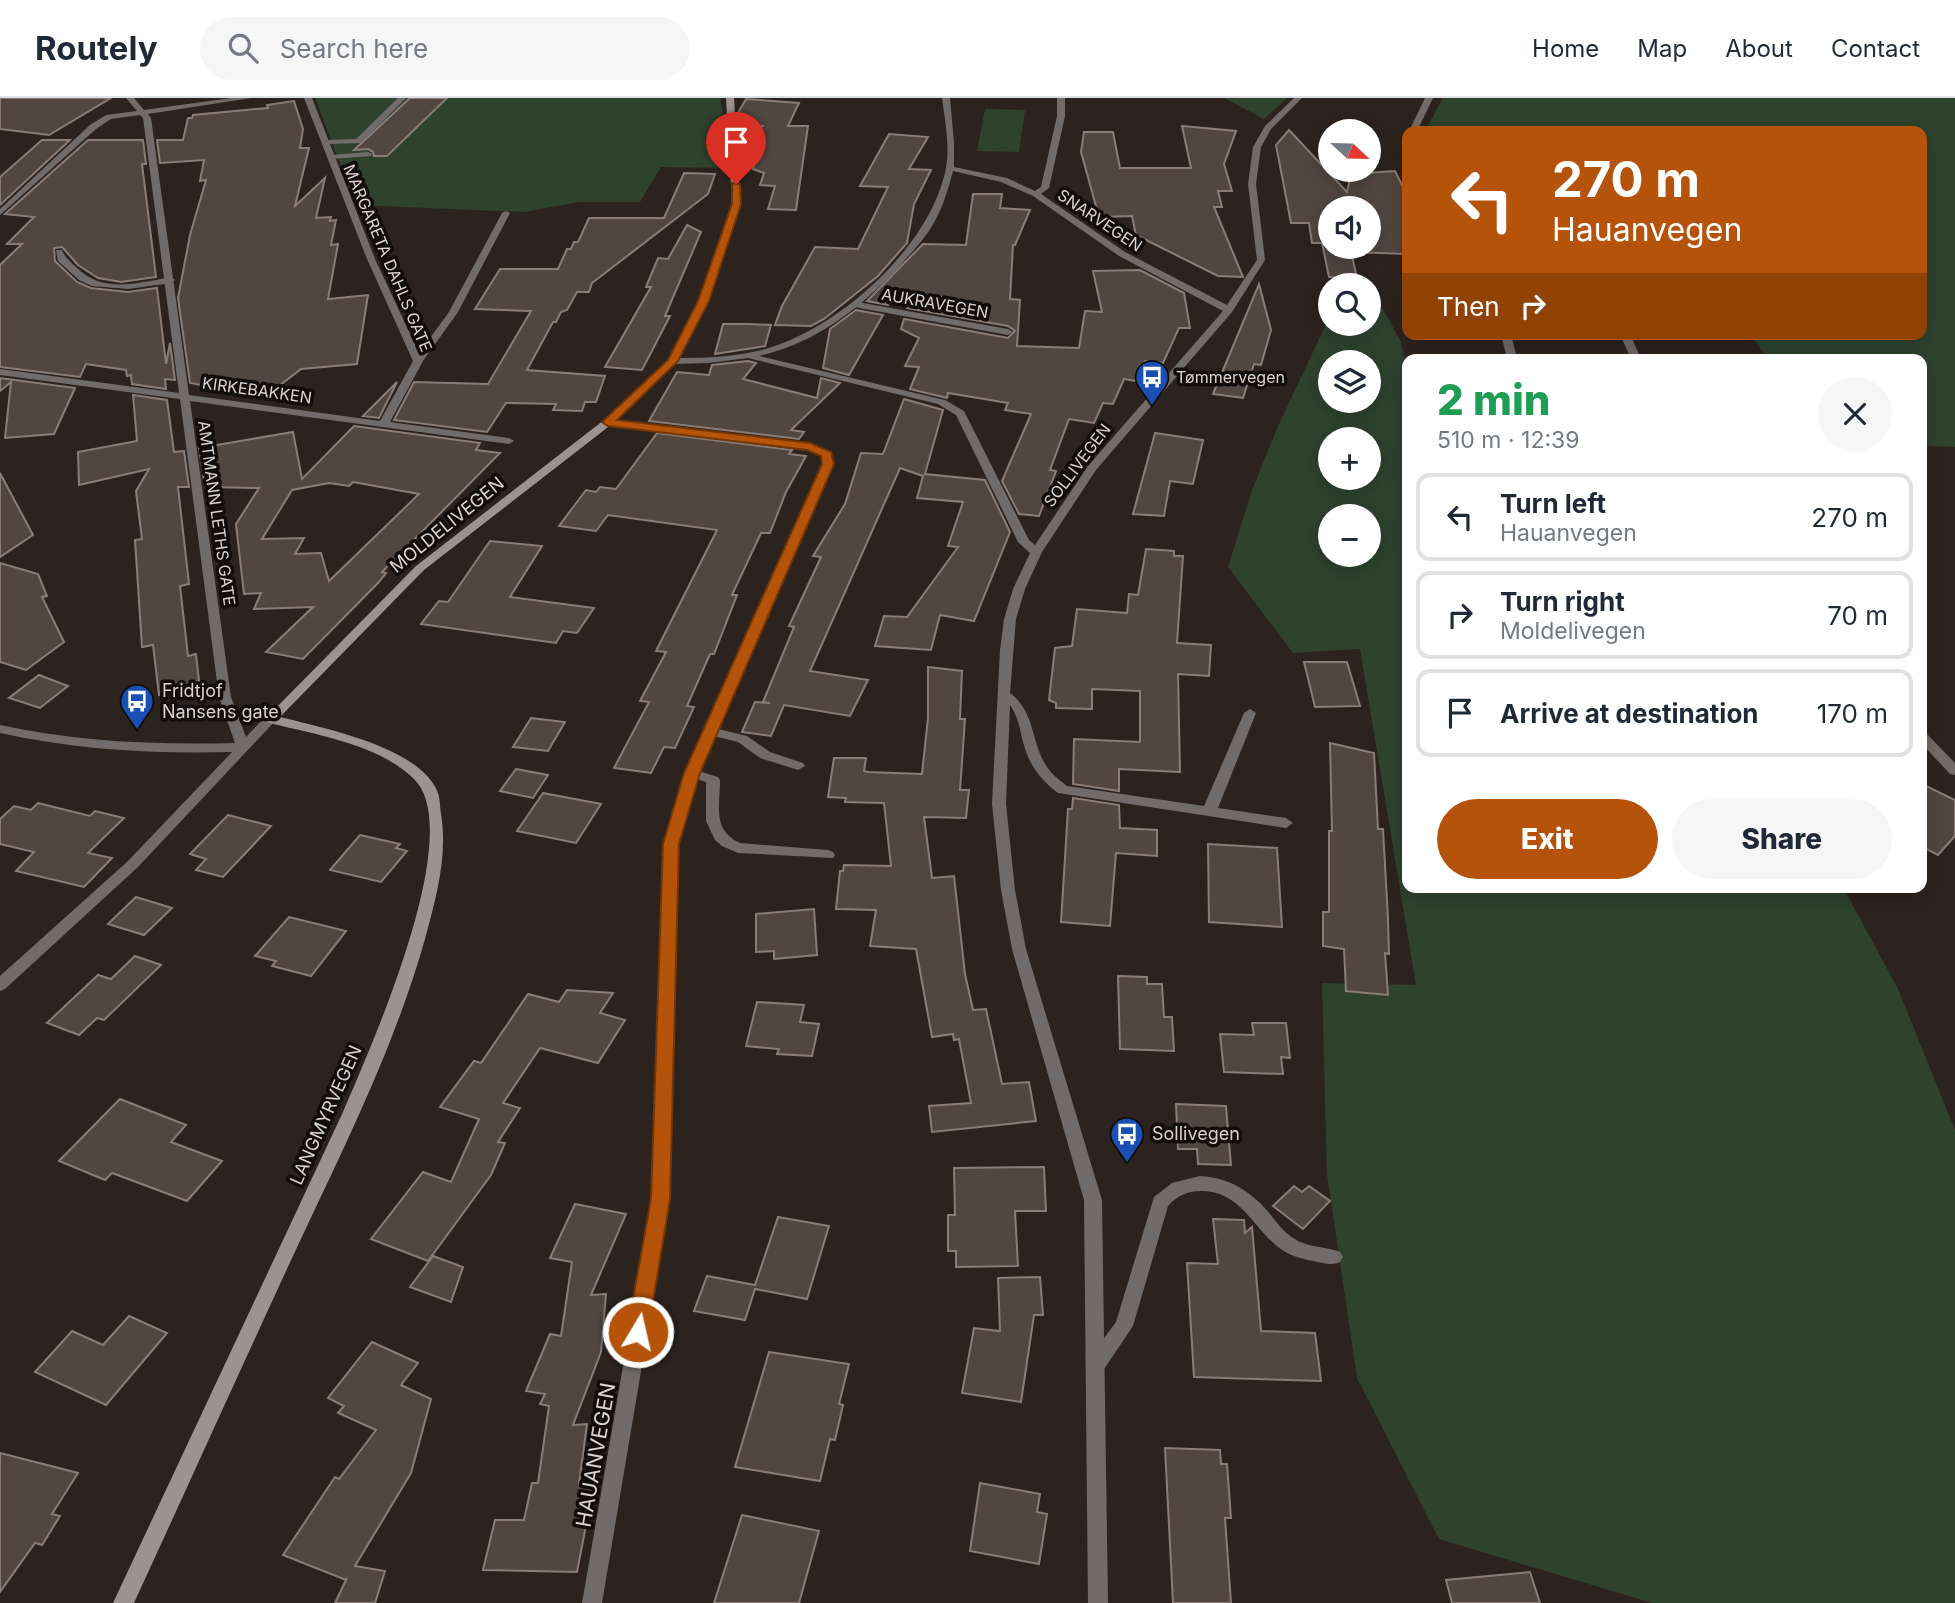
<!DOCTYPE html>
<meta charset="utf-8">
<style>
:root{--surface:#fff;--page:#f6f6f7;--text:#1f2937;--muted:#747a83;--line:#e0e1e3;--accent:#b45309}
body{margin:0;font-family:Inter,sans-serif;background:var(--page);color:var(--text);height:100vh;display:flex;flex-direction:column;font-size:26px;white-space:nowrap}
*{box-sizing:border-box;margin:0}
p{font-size:23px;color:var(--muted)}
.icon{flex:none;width:38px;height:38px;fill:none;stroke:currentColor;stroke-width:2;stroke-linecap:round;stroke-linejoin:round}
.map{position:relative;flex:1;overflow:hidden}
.panel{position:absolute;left:1402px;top:256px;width:525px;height:539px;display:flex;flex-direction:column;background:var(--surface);border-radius:14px;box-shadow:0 4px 18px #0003}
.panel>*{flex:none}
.guide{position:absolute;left:1402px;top:28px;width:525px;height:214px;border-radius:14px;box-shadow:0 4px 18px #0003;background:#b45309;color:#fff;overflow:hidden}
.needle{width:46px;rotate:112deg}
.controls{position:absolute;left:1318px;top:21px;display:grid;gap:14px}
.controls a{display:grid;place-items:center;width:63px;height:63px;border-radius:50%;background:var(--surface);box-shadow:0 4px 18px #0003;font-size:35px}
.pin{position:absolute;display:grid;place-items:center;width:60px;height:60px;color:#fff;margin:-72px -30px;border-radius:50% 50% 50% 0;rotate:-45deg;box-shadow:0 0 7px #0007}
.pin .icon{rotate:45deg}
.me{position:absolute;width:77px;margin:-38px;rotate:9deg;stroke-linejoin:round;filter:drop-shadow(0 0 5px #0008)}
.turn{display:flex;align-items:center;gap:24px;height:147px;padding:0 35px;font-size:32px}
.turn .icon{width:91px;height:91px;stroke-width:2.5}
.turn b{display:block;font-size:49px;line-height:60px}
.then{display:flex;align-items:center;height:66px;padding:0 35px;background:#0003;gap:14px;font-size:26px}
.round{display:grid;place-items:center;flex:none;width:74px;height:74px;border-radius:37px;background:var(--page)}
.overview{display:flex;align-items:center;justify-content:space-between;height:119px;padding:0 35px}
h1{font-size:42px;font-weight:800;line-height:52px;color:#1e9e55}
.cta{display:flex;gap:14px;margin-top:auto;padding:14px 35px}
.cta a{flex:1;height:80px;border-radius:42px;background:var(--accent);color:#fff;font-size:28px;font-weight:800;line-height:80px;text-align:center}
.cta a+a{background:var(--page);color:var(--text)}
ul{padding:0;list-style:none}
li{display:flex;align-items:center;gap:21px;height:88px;margin:0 14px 10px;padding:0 21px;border:4px solid var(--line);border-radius:14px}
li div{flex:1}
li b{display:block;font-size:26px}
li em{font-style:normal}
header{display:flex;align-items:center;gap:42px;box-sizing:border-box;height:98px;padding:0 35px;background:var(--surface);border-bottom:2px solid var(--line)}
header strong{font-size:33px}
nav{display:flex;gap:38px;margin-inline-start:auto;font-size:24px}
.search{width:490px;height:63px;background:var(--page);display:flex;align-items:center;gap:18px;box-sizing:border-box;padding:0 24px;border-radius:38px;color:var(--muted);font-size:26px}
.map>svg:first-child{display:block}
</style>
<header>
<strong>Routely</strong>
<div class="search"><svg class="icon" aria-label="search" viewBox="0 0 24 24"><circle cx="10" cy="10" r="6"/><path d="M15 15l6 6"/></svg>Search here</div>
<nav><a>Home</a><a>Map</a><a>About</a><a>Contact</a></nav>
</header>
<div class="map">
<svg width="1955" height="1505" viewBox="0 0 1955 1505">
<rect width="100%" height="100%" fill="#2d231e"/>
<!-- green -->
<g fill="#2e422e" fill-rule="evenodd">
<polygon points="315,0 720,0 732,70 661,69 640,104 580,104 524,114 356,107"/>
<polygon points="1224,0 1287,0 1264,21"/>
<polygon points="1443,0 1955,0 1955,349 1922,348 1922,261 1768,261 1750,236 1922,236 1922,33 1425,33"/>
<polygon points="985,11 1025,12 1019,54 977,53"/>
<path d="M1369 211H1383L1401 244 1407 272V789H1843L1898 891 1955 1032V1505H1652L1439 1441 1357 1280 1327 1076 1322 885 1416 887 1360 551 1293 555 1228 469 1252 392 1279 326 1330 218V226H1368ZM1330 264H1368V303H1330ZM1330 341H1368V380H1330ZM1330 418H1368V457H1330Z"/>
</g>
<!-- building -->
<g fill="#514640" stroke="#8a7d77" stroke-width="2" fill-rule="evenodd">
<polygon points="0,0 111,0 49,37 0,31"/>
<polygon points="410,0 447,0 387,58 374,58 373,54 368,51 354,52"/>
<polygon points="746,1 799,5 788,28 808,28 796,112 768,111 775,88 760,87 764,75 753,71 760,45 739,37 738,29 764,28 738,27 738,15"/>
<polygon points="294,3 303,31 300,50 309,50 295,108 325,80 316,120 331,119 330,123 336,122 331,147 338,146 328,201 368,197 357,266 301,271 265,299 190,285 178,200 190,137 206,82 200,83 204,62 160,65 157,42 183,42 188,20 192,20 193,17 268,10 267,7"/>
<polygon points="1182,28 1236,33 1224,66 1232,93 1218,93 1222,109 1214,109 1243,179 1218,178 1136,137 1132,118 1099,119 1081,54 1084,34 1113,34 1120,70 1191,70"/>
<path d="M1289 32 1347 94 1351 76 1395 73 1407 97V156L1351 154 1357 180 1329 179 1322 145H1312L1309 125H1291L1276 47ZM1330 110H1368V149H1330Z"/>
<polygon points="889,36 928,39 909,71 931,72 914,106 907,145 878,178 824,221 811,228 775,227 782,208 815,149 858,151 888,89 860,88"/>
<polygon points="42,42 70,42 0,107 0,79"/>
<polygon points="88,42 143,42 146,66 142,66 156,179 121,184 98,180 78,167 62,149 54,150 55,163 77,184 91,190 128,194 157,190 166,266 170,245 175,282 165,281 166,291 132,286 131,277 127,278 126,272 86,266 80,279 0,269 0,167 22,146 7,146 34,119 5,116"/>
<polygon points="684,75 715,76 708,96 592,185 589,194 577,194 567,212 561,214 556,224 553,224 527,272 605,278 596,304 585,304 582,313 553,312 556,306 506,305 487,334 394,322 414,284 488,286 531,213 475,211 500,171 558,171 567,151 571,151 574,144 578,144 589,120 664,120"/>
<polygon points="973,96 1002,96 1000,110 1030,112 1015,147 1013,147 1010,201 1020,202 1017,248 1079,250 1085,213 1102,214 1093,173 1140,172 1184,195 1190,230 1179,230 1163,265 1145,263 1135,283 1124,281 1113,306 1103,305 1094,325 1069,321 1050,372 1056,373 1039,418 1019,416 1002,383 1031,316 1005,312 1008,305 948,295 947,300 910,291 919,269 905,268 919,240 901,231 904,221 1008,240 1015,233 1008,228 907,210 910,201 895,194 888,207 867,203 923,146 966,147"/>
<polygon points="687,127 701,134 665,218 670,218 642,272 605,269 651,189 646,189 658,160 668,161"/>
<polygon points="1259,186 1271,232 1261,267 1254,266 1243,300 1213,296"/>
<polygon points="856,212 883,217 849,277 823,270 830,231"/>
<polygon points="723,226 748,226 771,227 765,248 715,256"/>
<polygon points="748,263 756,265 743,281 817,300 821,280 840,285 791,332 804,334 799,341 649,323 677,274 709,277 712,267"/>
<polygon points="0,280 75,290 54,336 5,340 11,284 0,293"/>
<polygon points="397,284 379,320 363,318"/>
<polygon points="133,297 167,302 174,354 184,353 189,389 178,389 189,486 180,488 188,558 196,556 199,583 189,585 190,589 159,597 153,547 142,549 135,442 142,441 136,393 149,371 79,387 78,354 137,343"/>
<polygon points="904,301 943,312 925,376 985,382 1010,434 974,523 940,517 931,552 875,548 884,518 907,519 958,449 948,448 963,404 917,400 923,378 900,370 810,573 868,582 850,618 784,607 771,638 742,634 755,604 770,605 763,604 794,529 789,528 821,459 813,458 845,406 861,355 883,356"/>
<path d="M354 328 480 345 476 352 500 355 382 474 386 475 378 485 303 561 266 554 313 509 254 511 261 495 244 496 236 426 259 390 205 389 199 350 293 334 302 381ZM353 384 419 396 329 483 321 455 295 456 304 440 262 441 292 392 329 385 349 388Z"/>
<polygon points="657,335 792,352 789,356 806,358 786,394 770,435 761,435 732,497 737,497 714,556 710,556 687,608 694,609 675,650 664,649 651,675 614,670 649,604 640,603 666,554 656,553 717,432 608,417 596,433 559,428 586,392 596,394 600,389 616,391"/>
<polygon points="1155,335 1203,342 1193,386 1170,383 1164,418 1133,416"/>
<polygon points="0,375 33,437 0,459"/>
<polygon points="490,443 542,448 510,499 594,510 577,535 563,533 556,545 421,526 439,503 448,504"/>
<polygon points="1146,451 1174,453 1174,458 1183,458 1177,545 1211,547 1209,578 1178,576 1180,674 1119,671 1119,693 1073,686 1074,641 1140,644 1140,593 1092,591 1092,611 1056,610 1056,605 1049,602 1055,550 1072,548 1077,511 1127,515 1129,496 1138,497"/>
<polygon points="0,465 38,476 47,498 42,499 64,544 26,572 0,564"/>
<polygon points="1304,564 1347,564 1360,608 1315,609"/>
<polygon points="928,569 962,573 960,621 965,621 960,692 969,692 966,720 924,719 932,780 954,778 965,876 973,912 986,911 1002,986 1029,984 1036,1023 932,1034 929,1008 971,1005 959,941 954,942 953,936 932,939 916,851 870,848 876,812 836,811 840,773 843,773 844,767 891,768 884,705 845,704 846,700 828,699 834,660 866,660 864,673 868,674 922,676 928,620"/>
<polygon points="39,577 68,588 40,610 9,600"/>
<polygon points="531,620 565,624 548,653 513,649"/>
<polygon points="1330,645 1374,655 1378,731 1383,731 1388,821 1389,856 1385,855 1388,897 1346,893 1344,851 1323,848 1323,814 1329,814 1329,733 1332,733"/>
<polygon points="516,671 548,677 533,700 500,693"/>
<polygon points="1922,686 1955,702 1955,738 1938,757 1922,749"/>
<polygon points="543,695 601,706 576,745 517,733"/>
<polygon points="1073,700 1119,707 1120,730 1157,732 1157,758 1116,755 1110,828 1061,824 1068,711 1072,711"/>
<polygon points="38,705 90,718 95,713 124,720 88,755 112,760 84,789 16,773 34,754 0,746 0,721 14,708 31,712"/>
<polygon points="228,717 271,728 223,779 196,772 206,761 190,756"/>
<polygon points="360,737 400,746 396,750 407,753 381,784 330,772"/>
<polygon points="1208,746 1277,750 1282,829 1209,824"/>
<polygon points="136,799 172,810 144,837 108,826"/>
<polygon points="814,811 817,857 774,861 774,853 756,854 756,816"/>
<polygon points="289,819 346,833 311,878 272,868 276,863 255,858"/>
<polygon points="135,858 161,867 104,922 97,920 79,937 47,925 98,877 111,881"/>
<polygon points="1118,878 1147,879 1147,886 1162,886 1164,919 1172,919 1174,953 1120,951"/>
<polygon points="567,892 613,895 600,915 625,922 598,965 540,950 503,1005 520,1010 498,1044 505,1045 491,1077 428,1163 371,1141 423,1074 451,1084 479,1021 440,1009 474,963 481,965 528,896 559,904"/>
<polygon points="757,904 804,907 800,924 819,926 812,958 777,956 779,951 746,948"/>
<polygon points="1252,925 1286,925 1290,960 1281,959 1283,976 1224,974 1220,936 1254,937"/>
<polygon points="120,1001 186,1027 171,1044 222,1063 187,1103 112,1075 105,1082 59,1063"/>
<polygon points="1176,1006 1226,1008 1231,1067 1198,1066 1197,1051 1178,1051"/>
<polygon points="1044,1069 1046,1113 1015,1113 1018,1168 956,1169 956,1153 948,1153 948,1117 955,1117 954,1070"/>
<polygon points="1294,1088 1302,1094 1309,1088 1330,1103 1303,1131 1273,1108"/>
<polygon points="575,1106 626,1116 591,1197 606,1196 601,1254 573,1327 587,1326 579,1386 594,1386 577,1474 483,1472 495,1422 524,1422 532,1385 538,1385 549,1308 540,1306 545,1296 526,1293 550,1236 561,1238 572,1164 550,1160"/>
<polygon points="778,1119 829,1128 807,1201 755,1191 745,1222 694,1213 707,1178 755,1187"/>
<polygon points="1213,1121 1244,1122 1245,1135 1252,1129 1261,1233 1315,1235 1321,1283 1194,1279 1187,1165 1218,1166"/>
<polygon points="433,1158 463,1169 451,1204 410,1189"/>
<polygon points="1040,1179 1043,1217 1034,1217 1021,1304 962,1295 974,1230 1000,1233 998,1180"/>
<polygon points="129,1218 167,1235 106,1307 35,1274 72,1233 103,1247"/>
<polygon points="372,1244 418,1265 401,1287 431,1301 411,1375 355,1468 385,1473 375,1505 335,1505 347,1480 346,1482 283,1457 335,1379 339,1381 376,1332 338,1315 344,1308 328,1300"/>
<polygon points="769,1254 849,1266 839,1306 843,1307 835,1342 830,1341 820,1383 735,1369"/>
<polygon points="1165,1350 1220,1352 1221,1366 1227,1366 1231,1420 1225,1420 1231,1505 1173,1505"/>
<polygon points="0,1355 78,1375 52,1416 60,1418 42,1447 35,1445 0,1494"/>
<polygon points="980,1385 1040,1396 1037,1414 1047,1416 1039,1466 970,1453"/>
<polygon points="742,1417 819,1433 799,1505 714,1505"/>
<polygon points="1530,1474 1540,1505 1452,1505 1446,1482"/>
</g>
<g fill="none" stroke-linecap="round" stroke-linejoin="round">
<!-- service -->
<g fill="#716c69" fill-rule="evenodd">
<polygon points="398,0 406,0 361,45 326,46 322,44 326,42 356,41"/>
<polygon points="368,54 372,56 371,58 331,61 327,59 331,57"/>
<path d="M56 152H62C65 160 70 163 76 169 102 196 138 185 171 179L175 182 171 185 128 191 92 188 79 182 58 163Z"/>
<polygon points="857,204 1008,231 1013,234 1008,237 854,209 852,207"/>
<polygon points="710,629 747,638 770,654 803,665 805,668 798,672 760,660 738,644 705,636 704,633 705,630"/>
<path d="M692 671 718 679 720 682C720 709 712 732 740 745L828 752 833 754 835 757 833 760 738 755 722 748 715 742 706 723V684L687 678 685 675Z"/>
<path d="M1200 1078C1230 1080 1251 1093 1270 1116 1277 1125 1284 1134 1293 1140 1307 1150 1325 1148 1340 1154L1343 1159 1340 1164C1331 1168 1323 1165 1313 1163 1301 1161 1288 1157 1278 1149 1252 1128 1240 1093 1201 1093 1187 1093 1177 1098 1168 1108L1133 1228 1102 1274 1095 1277 1088 1274 1086 1268 1088 1262 1116 1224 1154 1099 1172 1085Z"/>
</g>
<!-- minor -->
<g fill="#716c69" fill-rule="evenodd">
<path d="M126 0H134L144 12 231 0H251L148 16 151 20 189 297 380 323 413 263 367 161 304 0H312L375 161 419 255 449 214 502 115 506 113 510 115 458 214 423 263 390 324 509 340 514 343 509 346 190 303 231 599 246 639 266 618H276L277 621 138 769 5 891 0 893V878L128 763 232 654C154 656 77 652 0 635V627C78 644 156 647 235 645L219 599 180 301 0 277V271L179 295 143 20 140 17 111 21 96 31 0 117V111L90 27 106 17 137 13Z"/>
<path d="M942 0H950L954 45V69L1007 80 1035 93 1041 89 1057 18V0H1065V18L1049 90 1041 96 1125 154 1227 207 1257 162 1248 86 1253 49 1265 28 1294 0H1302L1271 31 1261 49 1256 86 1265 162 1232 214 1096 372 1042 454 1025 491 1016 521 1010 595C1034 613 1031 640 1044 664 1049 674 1058 681 1067 688L1204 708 1244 615 1250 611 1256 615 1218 710 1286 720 1293 725 1286 730 1058 695C1040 681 1029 667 1023 644 1020 631 1018 618 1010 607L1006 706 1015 792 1026 851 1102 1102 1108 1505H1088L1084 1102 1012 851 1001 792 992 706 1000 552 1004 521 1013 491 1030 455 1018 444 956 317 938 306 748 260 708 265 673 266 668 263 673 260C705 260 738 259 769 250 843 227 931 147 946 70 950 48 945 22 942 0ZM953 73 1001 84 1033 98 1119 158 1223 213 1088 368 1035 447 1029 442 964 313 945 302 759 258C816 245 859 211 898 170 908 158 920 146 929 133 941 115 948 93 953 73Z"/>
<polygon points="1425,0 1433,0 1417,33 1409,33"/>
<polygon points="1501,236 1511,236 1517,261 1507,261"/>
<polygon points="1620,236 1630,236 1641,261 1631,261"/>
<polygon points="608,321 810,345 831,354 833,366 699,675 678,746 670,1101 602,1505 582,1505 652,1101 664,746 685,675 823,366 822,358 808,351 604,326 603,324"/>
<polygon points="1922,635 1927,636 1955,665 1955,677 1950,676 1922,646"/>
</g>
<!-- secondary -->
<path fill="#9c938f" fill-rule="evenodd" d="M726 0H734L740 106 709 203 676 265 612 326 424 472 280 619C323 630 421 649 438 695 440 701 440 710 441 716 448 758 436 800 425 841 390 965 328 1080 275 1197 228 1299 181 1403 134 1505H113L343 1014C369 953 468 734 414 681 377 645 315 637 266 624L265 621 416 468 604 322 669 262 699 203 732 106Z"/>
</g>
<!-- route -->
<polygon fill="#b45309" stroke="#753606" stroke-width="2" points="732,85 740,86 741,106 709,203 678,263 617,322 810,345 831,354 834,366 700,675 679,746 670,1101 648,1234 645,1240 638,1243 630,1240 627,1234 651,1101 663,746 684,675 822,366 821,358 807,352 608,328 602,324 668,262 698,203 732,106"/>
<!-- icons -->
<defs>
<symbol id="bus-pin" viewBox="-11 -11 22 30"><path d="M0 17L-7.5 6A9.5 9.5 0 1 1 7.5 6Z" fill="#1a4fb4" stroke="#120d0b"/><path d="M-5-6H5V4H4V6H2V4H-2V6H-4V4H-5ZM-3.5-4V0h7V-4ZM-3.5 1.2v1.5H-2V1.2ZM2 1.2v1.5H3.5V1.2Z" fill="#fff"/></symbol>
</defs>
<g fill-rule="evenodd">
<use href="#bus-pin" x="1133" y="260" width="38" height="52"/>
<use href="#bus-pin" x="118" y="584" width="38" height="52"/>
<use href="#bus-pin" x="1108" y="1017" width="38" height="52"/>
</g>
<g text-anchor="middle" stroke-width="7" stroke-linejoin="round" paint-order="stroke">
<!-- far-street labels -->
<g font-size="16" fill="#dad4d0" stroke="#120d0b">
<text transform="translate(1100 122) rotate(34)" y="6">SNARVEGEN</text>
<text transform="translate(388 160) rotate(67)" y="6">MARGARETA DAHLS GATE</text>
<text transform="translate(935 205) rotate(10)" y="6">AUKRAVEGEN</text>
<text transform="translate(257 292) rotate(8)" y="6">KIRKEBAKKEN</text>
<text transform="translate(1077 367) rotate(-53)" y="6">SOLLIVEGEN</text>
<text transform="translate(217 415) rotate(82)" y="6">AMTMANN LETHS GATE</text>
</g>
<!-- far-poi labels -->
<g font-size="16" fill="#dad4d0" stroke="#120d0b" text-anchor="start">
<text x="1176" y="285">Tømmervegen</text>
</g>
<!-- street labels -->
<g font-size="18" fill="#dad4d0" stroke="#120d0b">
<text transform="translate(447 427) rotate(-39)" y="6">MOLDELIVEGEN</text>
<text transform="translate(326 1017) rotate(-66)" y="6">LANGMYRVEGEN</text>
</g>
<!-- poi labels -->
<g font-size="18" fill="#dad4d0" stroke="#120d0b" text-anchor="start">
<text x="162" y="599">Fridtjof<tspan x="162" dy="21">Nansens gate</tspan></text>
<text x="1152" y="1042">Sollivegen</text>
</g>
<!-- near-street labels -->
<g font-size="21" fill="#dad4d0" stroke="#120d0b">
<text transform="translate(596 1357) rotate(-80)" y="7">HAUANVEGEN</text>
</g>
</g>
</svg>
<div class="controls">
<a><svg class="needle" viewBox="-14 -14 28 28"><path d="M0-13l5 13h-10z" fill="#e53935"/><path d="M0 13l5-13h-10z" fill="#747a83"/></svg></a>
<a><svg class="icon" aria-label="sound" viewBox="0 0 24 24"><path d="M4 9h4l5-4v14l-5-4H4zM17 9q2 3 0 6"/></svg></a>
<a><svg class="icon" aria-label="search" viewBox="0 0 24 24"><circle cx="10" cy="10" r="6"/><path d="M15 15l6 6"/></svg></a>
<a><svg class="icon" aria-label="layers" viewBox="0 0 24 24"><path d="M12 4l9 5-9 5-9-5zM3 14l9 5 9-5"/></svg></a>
<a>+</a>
<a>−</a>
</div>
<div class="pin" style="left:736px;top:86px;background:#d93025"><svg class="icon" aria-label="arrive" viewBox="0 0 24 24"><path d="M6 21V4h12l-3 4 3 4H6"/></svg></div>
<svg class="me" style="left:638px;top:1234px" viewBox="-20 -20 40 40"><circle r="17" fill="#b45309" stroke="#fff" stroke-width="3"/><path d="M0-11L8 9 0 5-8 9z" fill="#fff"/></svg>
<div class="guide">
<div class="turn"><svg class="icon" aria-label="left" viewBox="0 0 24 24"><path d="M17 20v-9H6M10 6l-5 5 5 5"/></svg><div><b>270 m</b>Hauanvegen</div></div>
<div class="then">Then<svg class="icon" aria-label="right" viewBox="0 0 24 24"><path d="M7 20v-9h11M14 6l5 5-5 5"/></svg></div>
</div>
<section class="panel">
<div class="overview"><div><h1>2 min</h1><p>510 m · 12:39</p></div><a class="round"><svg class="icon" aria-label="close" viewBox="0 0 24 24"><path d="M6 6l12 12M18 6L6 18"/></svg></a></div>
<ul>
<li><svg class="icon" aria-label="left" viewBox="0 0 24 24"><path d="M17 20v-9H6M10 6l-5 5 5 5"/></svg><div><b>Turn left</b><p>Hauanvegen</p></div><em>270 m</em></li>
<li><svg class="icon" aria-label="right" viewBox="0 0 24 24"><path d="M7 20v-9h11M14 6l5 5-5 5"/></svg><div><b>Turn right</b><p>Moldelivegen</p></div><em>70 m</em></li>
<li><svg class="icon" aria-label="arrive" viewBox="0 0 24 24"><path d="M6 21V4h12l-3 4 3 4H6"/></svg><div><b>Arrive at destination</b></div><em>170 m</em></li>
</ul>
<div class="cta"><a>Exit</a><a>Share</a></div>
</section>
</div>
